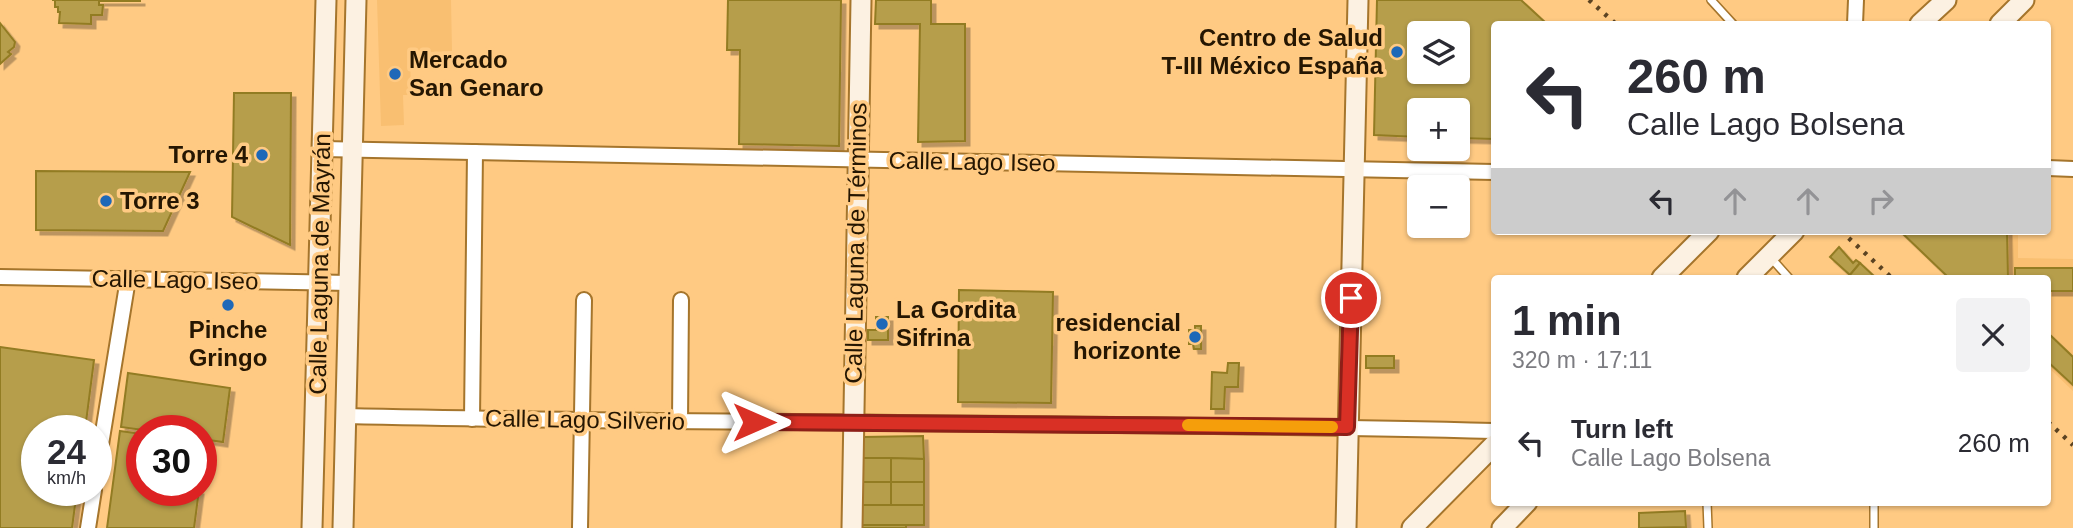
<!DOCTYPE html>
<meta charset="utf-8">
<style>
:root{--surface:#fff;--page:#f2f2f3;--text:#2b2b33;--muted:#7c7c81}
body{margin:0;font-family:Helvetica,sans-serif;background:var(--page);color:var(--text);height:100vh;display:flex;flex-direction:column;font-size:26px;white-space:nowrap}
*{box-sizing:border-box;margin:0}
p{font-size:23px;color:var(--muted)}
.icon{flex:none;width:38px;height:38px;fill:none;stroke:currentColor;stroke-width:2;stroke-linecap:round;stroke-linejoin:round}
.map{position:relative;flex:1;overflow:hidden}
.details{position:absolute;left:1491px;top:275px;width:560px;height:231px;display:flex;flex-direction:column;background:var(--surface);border-radius:7px;box-shadow:0 2px 5px #0004}
.details>*{flex:none}
.top-card{position:absolute;left:1491px;top:21px;width:560px;height:214px;border-radius:7px;box-shadow:0 2px 5px #0004;background:#fff;color:var(--text);overflow:hidden}
.tools{position:absolute;left:1407px;top:21px;display:grid;gap:14px}
.tools a{display:grid;place-items:center;width:63px;height:63px;border-radius:7px;background:var(--surface);box-shadow:0 2px 5px #0004;font-size:35px}
.speed{position:absolute;left:21px;top:415px;display:flex;gap:14px;font-size:35px;font-weight:700;text-align:center}
.speed>*{display:grid;place-content:center;width:91px;height:91px;border-radius:50%;background:var(--surface);box-shadow:0 2px 5px #0004;line-height:1}
.speed small{font-size:18px;font-weight:400}
.speed .limit{border:10px solid #d22;background:#fff;color:#111}
.pin{position:absolute;display:grid;place-items:center;width:60px;height:60px;color:#fff;margin:-30px;border:4px solid #fff;border-radius:50%;box-shadow:0 2px 7px #0007}
.me{position:absolute;width:77px;margin:-38px;rotate:90deg;stroke-linejoin:round;filter:drop-shadow(0 0 5px #0008)}
.turn{display:flex;align-items:center;gap:24px;height:147px;padding:0 21px;font-size:32px}
.turn .icon{width:91px;height:91px;stroke-width:2.5}
.turn b{display:block;font-size:49px;line-height:60px}
.lanes{display:flex;align-items:center;height:66px;padding:0 21px;background:#0003;justify-content:center;gap:35px;direction:ltr}
.lanes .off{opacity:.35}
.round{display:grid;place-items:center;flex:none;width:74px;height:74px;border-radius:7px;background:var(--page)}
.overview{display:flex;align-items:center;justify-content:space-between;height:119px;padding:0 21px}
h1{font-size:42px;font-weight:700;line-height:52px}
ul{padding:0;list-style:none}
li{display:flex;align-items:center;gap:21px;height:98px;padding:0 21px}
li div{flex:1}
li b{display:block;font-size:26px}
li em{font-style:normal}
.map>svg:first-child{display:block}
</style>
<div class="map">
<svg width="2073" height="528" viewBox="0 0 2073 528">
<defs>
<filter id="shadow"><feDropShadow dx="4.5" dy="4.5" stdDeviation="0" flood-color="#0004"/></filter>
</defs>
<rect width="100%" height="100%" fill="#ffca83"/>
<!-- built -->
<g fill="#f9bf71">
<polygon points="377,0 451,0 452,51 410,53 411,95 403,95 404,125 381,126"/>
<polygon points="1907,231 2018,231 2018,258 2073,259 2073,391 2048,367 2048,278 1956,278"/>
</g>
<!-- building -->
<g fill="#b69e4b" stroke="#927b24" stroke-width="2" fill-rule="evenodd" filter="url(#shadow)">
<polygon points="52,0 140,0 140,1 99,1 99,5 103,5 102,15 91,15 91,24 59,23 60,12 58,12 58,7 55,7 55,0"/>
<polygon points="728,0 841,0 839,146 739,144 740,50 727,50"/>
<polygon points="876,0 931,0 931,24 965,24 965,141 918,142 920,24 875,24"/>
<path d="M1377 0H1521L1547 24H1494V139L1458 138V110H1419V137L1374 135ZM1419 33H1458V72H1419Z"/>
<polygon points="0,23 15,42 14,47 8,52 11,54 0,64"/>
<polygon points="234,93 291,93 290,245 232,217"/>
<polygon points="36,171 190,172 163,231 36,230"/>
<polygon points="1900,231 2007,231 2008,278 1949,278"/>
<polygon points="1839,247 1853,263 1856,260 1860,263 1850,275 1830,257"/>
<polygon points="1860,263 1876,278 1852,278 1849,276"/>
<polygon points="2015,268 2073,268 2073,291 2048,291 2048,278 2015,278"/>
<polygon points="959,290 1053,292 1051,403 958,402"/>
<polygon points="876,317 888,317 888,340 868,340 868,330 876,330"/>
<polygon points="1195,326 1201,326 1201,349 1194,349 1193,344 1189,344 1189,330 1195,330"/>
<polygon points="2048,333 2073,357 2073,385 2048,362"/>
<polygon points="0,347 94,360 85,430 37,430 37,490 77,490 72,528 0,528"/>
<rect x="1366" y="356" width="28" height="12"/>
<polygon points="1228,363 1239,363 1238,387 1225,387 1224,409 1211,409 1212,372 1227,373"/>
<polygon points="128,373 230,388 223,442 201,439 201,430 143,430 121,427"/>
<polygon points="120,431 142,434 142,490 199,490 194,528 107,528"/>
<polygon points="923,436 924,459 862,458 862,437"/>
<polygon points="201,442 206,443 201,477"/>
<rect x="862" y="458" width="29" height="24"/>
<polygon points="891,458 924,459 924,482 891,482"/>
<rect x="862" y="482" width="29" height="23"/>
<rect x="891" y="482" width="33" height="23"/>
<rect x="862" y="505" width="62" height="20"/>
<polygon points="1685,511 1686,527 1639,528 1639,513"/>
<rect x="862" y="525" width="44" height="3"/>
</g>
<g fill="none" stroke-linecap="round" stroke-linejoin="round">
<defs>
<g id="lane">
<polyline points="1711,0 1733,24"/>
<polyline points="1771,258 1789,278"/>
<polyline points="1707,502 1708,528"/>
<polyline points="1874,502 1874,528"/>
</g>
<g id="street">
<polyline points="1855,24 1856,0"/>
<polyline points="323,149 1494,172"/>
<polyline points="2048,168 2073,169"/>
<polyline points="0,277 350,283"/>
<path d="M347 416C729 425 1112 421 1494 431"/>
<polyline points="472,419 475,152"/>
<polyline points="680,421 681,300"/>
<polyline points="96,475 128,279"/>
<polyline points="88,528 94,490"/>
<polyline points="580,528 584,300"/>
</g>
<g id="secondary">
<polyline points="1920,24 1946,0"/>
<polyline points="2000,24 2024,0"/>
<polyline points="1662,278 1709,231"/>
<polyline points="1747,278 1794,231"/>
<polyline points="312,528 326,0"/>
<polyline points="343,528 356,0"/>
<polyline points="852,528 861,0"/>
<polyline points="1346,528 1358,0"/>
<polyline points="1412,528 1494,445"/>
<polyline points="1502,528 1527,502"/>
</g>
</defs>
<!-- lane casing -->
<use href="#lane" stroke="#a5752c" stroke-width="10"/>
<!-- street casing -->
<use href="#street" stroke="#a5752c" stroke-width="18"/>
<!-- secondary casing -->
<use href="#secondary" stroke="#a5752c" stroke-width="23"/>
<!-- lane -->
<use href="#lane" stroke="#fff" stroke-width="7"/>
<!-- street -->
<use href="#street" stroke="#fff" stroke-width="14"/>
<!-- secondary -->
<use href="#secondary" stroke="#fcf1e2" stroke-width="19"/>
<!-- rail -->
<g stroke="#5b4322" stroke-width="4.5" stroke-dasharray="3.5 7" stroke-linecap="butt">
<polyline points="1589,0 1616,24"/>
<polyline points="1841,231 1892,278"/>
<polyline points="2048,422 2073,445"/>
</g>
</g>
<g fill="none" stroke-linecap="round" stroke-linejoin="round">
<defs>
<polyline id="route" points="754,422 1347,427 1351,298"/>
</defs>
<!-- route casing -->
<use href="#route" stroke="#8d1f18" stroke-width="18"/>
<!-- route -->
<use href="#route" stroke="#d93025" stroke-width="12"/>
<!-- slow -->
<polyline stroke="#f59e0b" stroke-width="12" points="1188,425 1332,427"/>
</g>
<!-- markers -->
<g fill="#1e68b8" stroke="#ffca83" stroke-width="2.5">
<circle cx="1397" cy="52" r="7"/>
<circle cx="395" cy="74" r="7"/>
<circle cx="262" cy="155" r="7"/>
<circle cx="106" cy="201" r="7"/>
<circle cx="228" cy="305" r="7"/>
<circle cx="882" cy="324" r="7"/>
<circle cx="1195" cy="337" r="7"/>
</g>
<g text-anchor="middle" stroke-width="7" stroke-linejoin="round" paint-order="stroke">
<!-- poi labels -->
<g font-size="24" font-weight="bold" fill="#251602" stroke="#ffca83" text-anchor="end">
<text x="1383" y="46">Centro de Salud<tspan x="1383" dy="28">T-III México España</tspan></text>
<text x="409" y="68" text-anchor="start">Mercado<tspan x="409" dy="28">San Genaro</tspan></text>
<text x="248" y="163">Torre 4</text>
<text x="120" y="209" text-anchor="start">Torre 3</text>
<text x="896" y="318" text-anchor="start">La Gordita<tspan x="896" dy="28">Sifrina</tspan></text>
<text x="1181" y="331">residencial<tspan x="1181" dy="28">horizonte</tspan></text>
<text x="228" y="338" text-anchor="middle">Pinche<tspan x="228" dy="28">Gringo</tspan></text>
</g>
<!-- street labels -->
<g font-size="24" fill="#251602" stroke="#ffca83">
<text transform="translate(972 162) rotate(1)" y="8">Calle Lago Iseo</text>
<text transform="translate(856 243) rotate(-89)" y="8">Calle Laguna de Términos</text>
<text transform="translate(320 264) rotate(-89)" y="8">Calle Laguna de Mayrán</text>
<text transform="translate(175 280) rotate(1)" y="8">Calle Lago Iseo</text>
<text transform="translate(585 420) rotate(1)" y="8">Calle Lago Silverio</text>
</g>
</g>
</svg>
<div class="tools">
<a><svg class="icon" aria-label="layers" viewBox="0 0 24 24"><path d="M12 4l9 5-9 5-9-5zM3 14l9 5 9-5"/></svg></a>
<a>+</a>
<a>−</a>
</div>
<div class="speed"><div>24<small>km/h</small></div><div class="limit">30</div></div>
<div class="pin" style="left:1351px;top:298px;background:#d93025"><svg class="icon" aria-label="arrive" viewBox="0 0 24 24"><path d="M6 21V4h12l-3 4 3 4H6"/></svg></div>
<svg class="me" style="left:754px;top:422px" viewBox="-20 -20 40 40"><path d="M0-17L14 15 0 8-14 15z" fill="#d93025" stroke="#fff" stroke-width="4"/></svg>
<div class="top-card">
<div class="turn"><svg class="icon" aria-label="left" viewBox="0 0 24 24"><path d="M17 20v-9H6M10 6l-5 5 5 5"/></svg><div><b>260 m</b>Calle Lago Bolsena</div></div>
<div class="lanes"><svg class="icon" aria-label="left" viewBox="0 0 24 24"><path d="M17 20v-9H6M10 6l-5 5 5 5"/></svg><svg class="icon off" aria-label="ahead" viewBox="0 0 24 24"><path d="M12 20V5M6 11l6-6 6 6"/></svg><svg class="icon off" aria-label="ahead" viewBox="0 0 24 24"><path d="M12 20V5M6 11l6-6 6 6"/></svg><svg class="icon off" aria-label="right" viewBox="0 0 24 24"><path d="M7 20v-9h11M14 6l5 5-5 5"/></svg></div>
</div>
<section class="details">
<div class="overview"><div><h1>1 min</h1><p>320 m · 17:11</p></div><a class="round"><svg class="icon" aria-label="close" viewBox="0 0 24 24"><path d="M6 6l12 12M18 6L6 18"/></svg></a></div>
<ul>
<li><svg class="icon" aria-label="left" viewBox="0 0 24 24"><path d="M17 20v-9H6M10 6l-5 5 5 5"/></svg><div><b>Turn left</b><p>Calle Lago Bolsena</p></div><em>260 m</em></li>
</ul>
</section>
</div>
